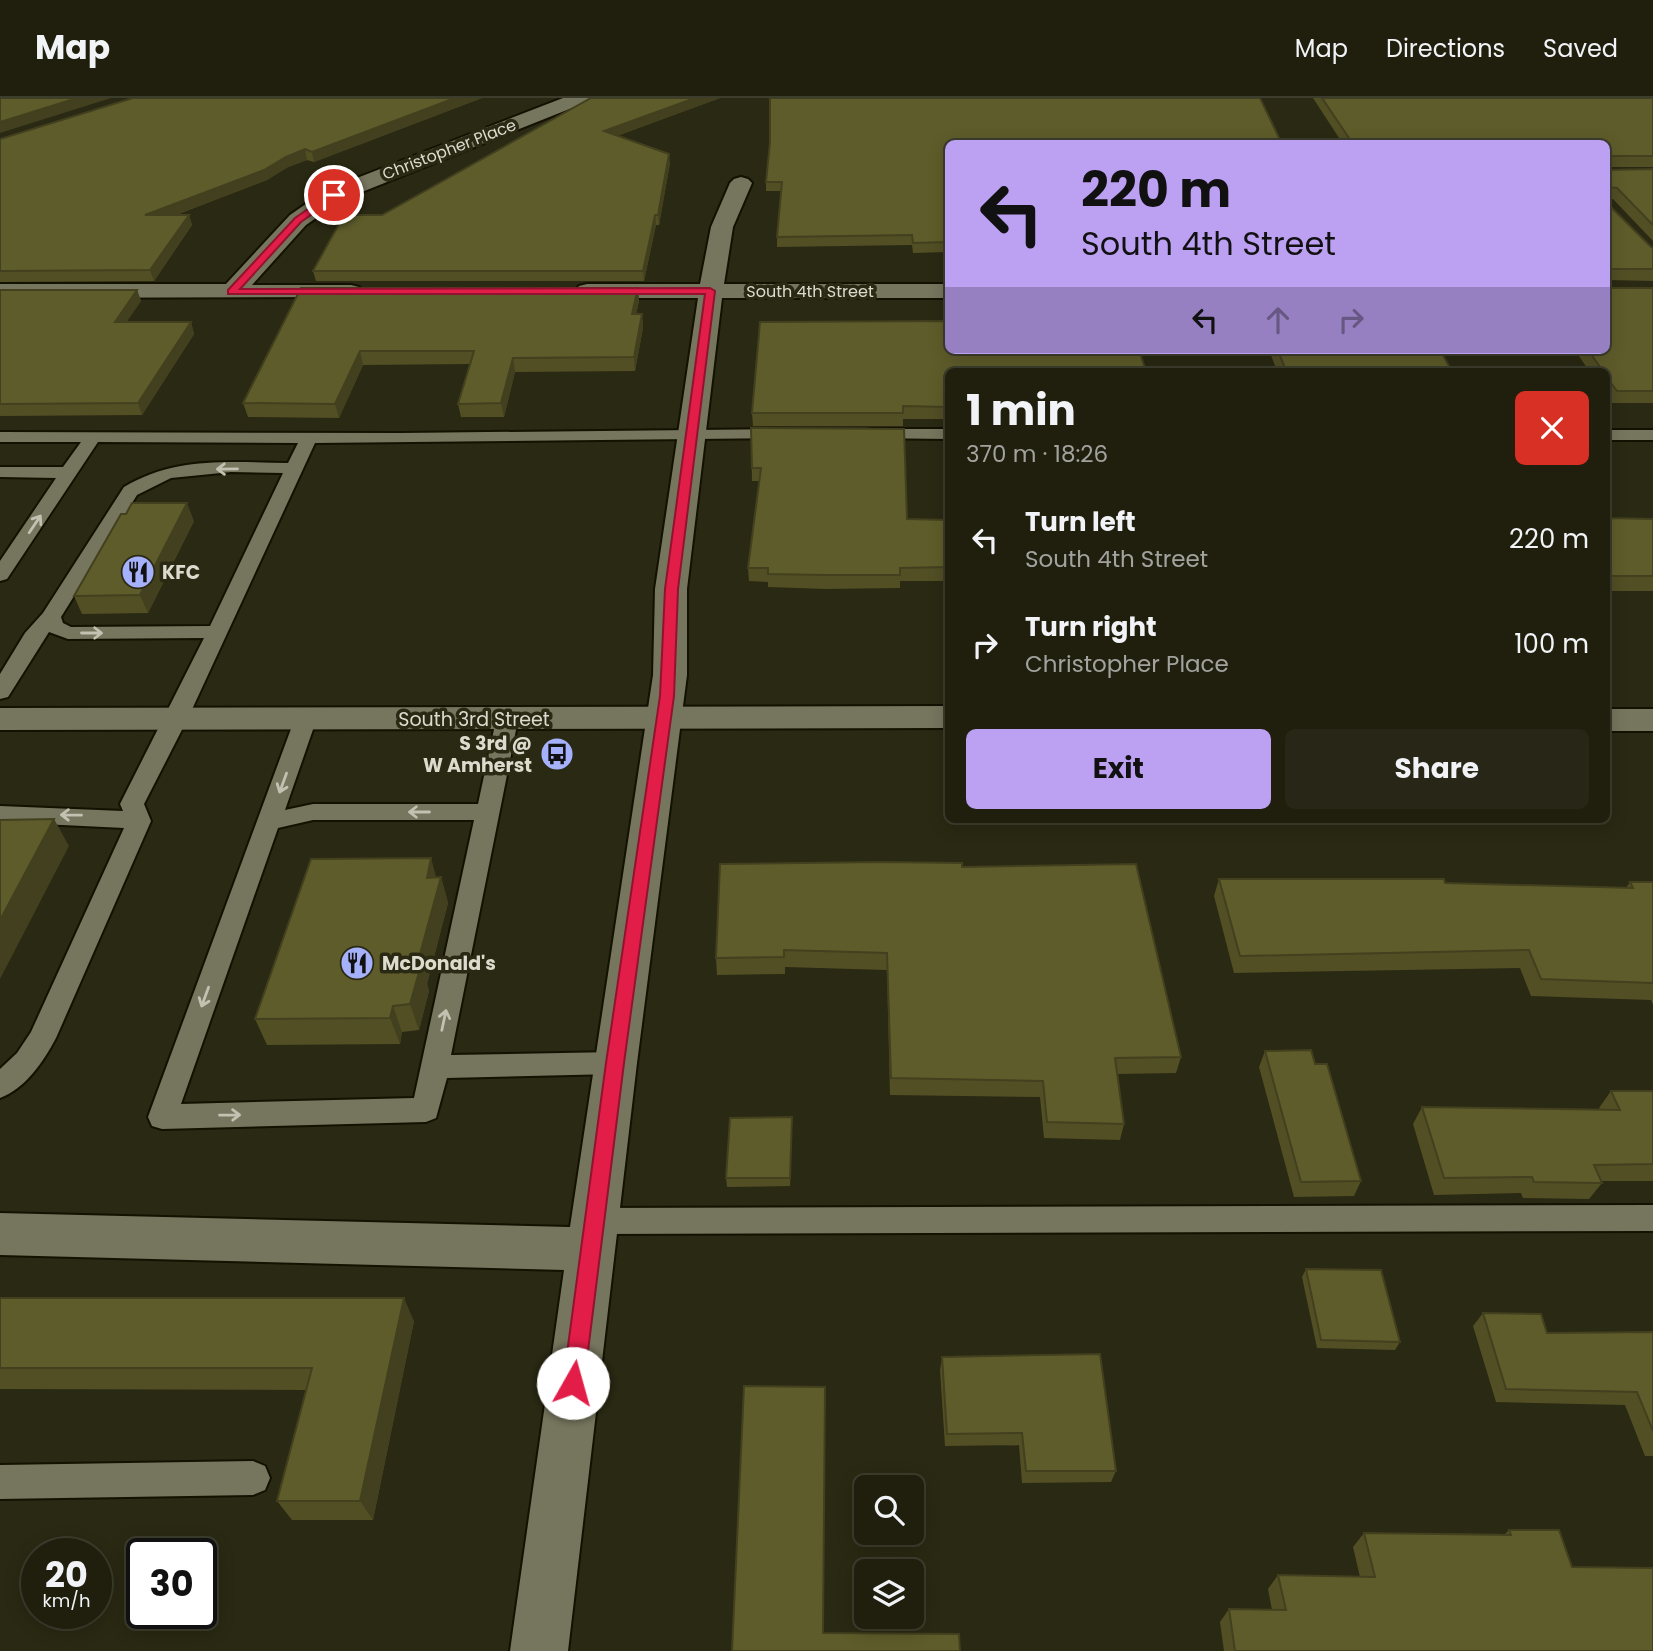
<!DOCTYPE html>
<meta charset="utf-8">
<style>
:root{--surface:#201f0e;--page:#282717;--text:#f1f3f6;--muted:#a2a29e;--line:#3d3d2e;--accent:#bca0f2}
body{margin:0;font-family:Poppins,sans-serif;background:var(--page);color:var(--text);height:100vh;display:flex;flex-direction:column;font-size:26px;white-space:nowrap}
*{box-sizing:border-box;margin:0}
p{font-size:23px;color:var(--muted)}
.icon{flex:none;width:38px;height:38px;fill:none;stroke:currentColor;stroke-width:2;stroke-linecap:round;stroke-linejoin:round}
.map{position:relative;flex:1;overflow:hidden}
.panel{position:absolute;left:945px;top:270px;width:665px;height:455px;display:flex;flex-direction:column;background:var(--surface);border-radius:10px;box-shadow:0 4px 18px #0003,0 0 0 2px var(--line)}
.panel>*{flex:none}
.top-card{position:absolute;left:945px;top:42px;width:665px;height:214px;border-radius:10px;box-shadow:0 4px 18px #0003,0 0 0 2px var(--line);background:#bca0f2;color:#111;overflow:hidden}
.buttons{position:absolute;left:854px;top:1377px;display:grid;gap:14px}
.buttons a{display:grid;place-items:center;width:70px;height:70px;border-radius:10px;background:var(--surface);box-shadow:0 4px 18px #0003,0 0 0 2px var(--line);font-size:35px}
.speed{position:absolute;left:21px;top:1440px;display:flex;gap:14px;font-size:35px;font-weight:700;text-align:center}
.speed>*{display:grid;place-content:center;width:91px;height:91px;border-radius:50%;background:var(--surface);box-shadow:0 4px 18px #0003,0 0 0 2px var(--line);line-height:1}
.speed small{font-size:18px;font-weight:400}
.speed .limit{border:4px solid #111;border-radius:10px;background:#fff;color:#111}
.pin{position:absolute;display:grid;place-items:center;width:60px;height:60px;color:#fff;margin:-30px;border:4px solid #fff;border-radius:50%;box-shadow:0 2px 7px #0007}
.me{position:absolute;width:77px;margin:-38px;rotate:7deg;stroke-linejoin:round;filter:drop-shadow(0 0 5px #0008)}
.turn{display:flex;align-items:center;gap:24px;height:147px;padding:0 21px;font-size:32px}
.turn .icon{width:91px;height:91px;stroke-width:2.5}
.turn b{display:block;font-size:49px;line-height:60px}
.lanes{display:flex;align-items:center;height:66px;padding:0 21px;background:#0003;justify-content:center;gap:35px;direction:ltr}
.lanes .off{opacity:.35}
.round{display:grid;place-items:center;flex:none;width:74px;height:74px;border-radius:10px;background:var(--page)}
.headline{display:flex;align-items:center;justify-content:space-between;height:119px;padding:0 21px}
h1{font-size:42px;font-weight:700;line-height:52px}
.cta{display:flex;gap:14px;margin-top:auto;padding:14px 21px}
.cta a{flex:1;height:80px;border-radius:10px;background:var(--accent);color:#111;font-size:28px;font-weight:700;line-height:80px;text-align:center}
.cta a+a{background:var(--page);color:var(--text)}
ul{padding:0;list-style:none}
li{display:flex;align-items:center;gap:21px;height:105px;padding:0 21px}
li div{flex:1}
li b{display:block;font-size:26px}
li em{font-style:normal}
header{display:flex;align-items:center;gap:42px;box-sizing:border-box;height:98px;padding:0 35px;background:var(--surface);border-bottom:2px solid var(--line)}
header strong{font-size:33px}
nav{display:flex;gap:38px;margin-inline-start:auto;font-size:24px}
.map>svg:first-child{display:block}
</style>
<header>
<strong>Map</strong>
<nav><a>Map</a><a>Directions</a><a>Saved</a></nav>
</header>
<div class="map">
<svg width="1653" height="1553" viewBox="0 0 1653 1553">
<rect width="100%" height="100%" fill="#2a2913"/>
<g fill="none" stroke-linecap="round" stroke-linejoin="round">
<defs>
<g id="service">
<path d="M783 331 789 332 792 336 789 340 315 345 188 620 144 706 151 723 56 940C44 963 25 991 0 1000V971L17 955 31 934 124 730 0 724V708L123 713 120 706 204 540 68 541 49 534 8 599 0 601V576L25 535 43 515 124 389C175 358 231 364 288 365L298 345 98 344 7 481 0 483V463L56 380 0 379V369H63L81 344H0V334L401 335ZM231 374 283 375 210 528 71 529 63 525 61 519 137 397 171 380Z"/>
<polygon points="872,331 948,331 948,341 866,340 863,336 866,332"/>
<rect x="1606" y="332" width="47" height="10"/>
<path d="M306 613 314 615 317 620 285 712 313 706H478L496 622 499 617 507 615 515 617 518 622 451 957 615 954 625 957 629 965 625 973 615 976 447 980 436 1020 426 1024 162 1031 152 1028 148 1019 295 620 298 615ZM313 722H474L414 1000 181 1006 278 730Z"/>
<polygon points="1653,1107 1653,1133 594,1136 583,1133 579,1123 583,1113 594,1110"/>
<polygon points="253,1363 265,1368 270,1380 265,1392 253,1397 0,1401 0,1367"/>
</g>
<g id="minor">
<polygon points="563,0 589,0 587,4 342,102 306,127 252,187 351,187 359,189 363,194 359,199 0,200 0,186 226,186 290,117 326,92"/>
<polygon points="741,79 748,81 752,85 733,129 724,186 948,186 948,200 722,200 687,491 687,577 637,965 568,1553 510,1553 564,1172 0,1157 0,1115 570,1129 653,577 655,491 698,200 587,200 579,198 575,193 579,188 587,186 700,186 711,129 730,85 734,81"/>
</g>
<g id="tertiary">
<polygon points="948,608 948,630 0,632 0,610"/>
<rect x="1606" y="611" width="47" height="22"/>
</g>
</defs>
<!-- service casing -->
<use href="#service" stroke="#131100" stroke-width="4"/>
<!-- minor casing -->
<use href="#minor" stroke="#131100" stroke-width="4"/>
<!-- tertiary casing -->
<use href="#tertiary" stroke="#131100" stroke-width="4"/>
<!-- service -->
<use href="#service" fill="#76755d" fill-rule="evenodd"/>
<!-- minor -->
<use href="#minor" fill="#76755d" fill-rule="evenodd"/>
<!-- tertiary -->
<use href="#tertiary" fill="#76755d" fill-rule="evenodd"/>
</g>
<!-- wall -->
<g fill="#524f25">
<polygon points="482,0 314,64 307,62 288,69 267,82 176,117 189,117 192,127 154,183 0,184 0,41"/>
<polygon points="591,0 720,0 617,38 670,65 659,127 656,127 644,183 316,183 313,173 382,117"/>
<polygon points="1313,0 1653,0 1653,69 1610,69 1610,72 1653,71 1653,143 1613,101 1609,101 1608,106 1651,149 1653,150 1653,183 1608,182 1608,187 1611,190 1653,190 1653,305 1612,305 1606,297 1606,273 1589,273 1575,252 1606,252 1606,46 1343,46"/>
<polygon points="770,44 948,46 948,154 913,155 912,147 777,149 777,139 781,93 766,93 766,84"/>
<polygon points="301,190 638,190 639,203 636,216 642,216 643,230 635,273 515,274 504,319 461,319 458,306 470,266 363,267 339,320 248,319 243,305"/>
<polygon points="0,192 137,192 141,203 126,224 191,224 194,236 142,317 0,318"/>
<polygon points="1269,252 1440,252 1452,273 1277,273"/>
<polygon points="948,273 948,321 903,321 903,328 753,328 752,315"/>
<polygon points="751,330 907,421 948,422 948,483 900,483 900,490 826,491 768,489 768,484 749,483 748,470 759,383 752,383"/>
<polygon points="126,416 194,423 148,515 82,516 74,498"/>
<polygon points="1606,420 1653,421 1653,493 1606,493"/>
<polygon points="962,769 1181,959 1176,975 1118,976 1124,1026 1120,1042 1044,1040 1040,999 890,997 887,872 785,869 785,876 717,877 716,860"/>
<polygon points="436,779 441,779 448,805 427,886 429,893 419,932 402,934 400,946 267,947 255,921"/>
<polygon points="1219,781 1445,785 1626,790 1630,784 1653,784 1653,907 1651,902 1531,898 1520,870 1234,875 1214,798"/>
<polygon points="1265,953 1315,966 1361,1083 1354,1098 1294,1099 1259,969"/>
<polygon points="1611,993 1653,993 1653,1083 1601,1083 1602,1085 1589,1101 1523,1100 1521,1095 1434,1097 1413,1026 1422,1009 1600,1011 1599,1010"/>
<polygon points="792,1028 790,1088 727,1089 726,1080"/>
<polygon points="1306,1171 1400,1244 1395,1252 1317,1250 1302,1179"/>
<polygon points="0,1200 414,1223 373,1422 292,1422 277,1403 306,1292 0,1291"/>
<polygon points="1483,1215 1547,1235 1653,1234 1653,1358 1645,1358 1625,1307 1496,1304 1473,1228"/>
<polygon points="942,1259 1116,1373 1111,1384 1022,1385 1019,1347 945,1348 940,1272"/>
<polygon points="1509,1432 1572,1469 1653,1553 1224,1553 1220,1524 1229,1511 1272,1512 1268,1491 1278,1477 1360,1479 1353,1449 1364,1435 1505,1436"/>
</g>
<!-- shaded-wall -->
<g fill="#42401e">
<polygon points="77,0 111,0 0,35 0,24"/>
<polygon points="455,0 482,0 314,64 312,54"/>
<polygon points="695,0 720,0 605,42 604,33"/>
<polygon points="305,51 307,62 288,69 267,82 148,127 145,117"/>
<polygon points="669,56 670,65 659,127 658,117"/>
<polygon points="189,117 192,127 154,183 150,172"/>
<polygon points="655,117 656,127 644,183 643,173"/>
<polygon points="638,190 639,203 633,230 632,216"/>
<polygon points="137,192 141,203 119,235 115,224"/>
<polygon points="642,216 643,230 635,273 634,259"/>
<polygon points="191,224 194,236 142,317 138,305"/>
<polygon points="360,253 363,267 339,320 335,306"/>
<polygon points="513,260 515,274 504,319 501,305"/>
<polygon points="187,405 194,423 148,515 140,497"/>
<polygon points="54,721 69,748 0,881 0,822"/>
<polygon points="431,760 438,786 441,779 448,805 427,886 429,893 419,932 410,906 417,867 427,780"/>
<polygon points="393,908 402,934 400,946 390,920"/>
<polygon points="404,1200 414,1223 373,1422 360,1403"/>
</g>
<!-- building -->
<g fill="#5f5c2b" stroke="#42401e" stroke-width="2">
<polygon points="0,0 77,0 0,24"/>
<polygon points="133,0 455,0 312,54 305,51 286,59 264,72 145,117 189,117 150,172 0,173 0,41"/>
<polygon points="591,0 695,0 604,33 669,56 658,117 655,117 643,173 313,173 344,117 382,117"/>
<polygon points="770,0 1260,0 1282,46 948,46 948,144 913,145 912,137 777,139 782,84 766,84 770,44"/>
<polygon points="1322,0 1653,0 1653,58 1610,58 1608,61 1610,72 1653,71 1653,127 1617,90 1609,89 1608,106 1651,149 1653,150 1653,171 1611,171 1608,173 1608,187 1611,190 1653,190 1653,293 1617,293 1606,278 1606,273 1603,273 1588,252 1606,252 1606,46 1353,46"/>
<polygon points="301,190 638,190 632,216 642,216 634,259 513,260 501,305 458,306 474,253 360,253 335,306 243,305"/>
<polygon points="0,192 137,192 115,224 191,224 138,305 0,306"/>
<polygon points="948,223 948,252 1139,252 1146,273 948,273 948,309 903,308 903,315 752,315 760,224"/>
<polygon points="1278,252 1440,252 1452,273 1286,273"/>
<polygon points="751,330 904,331 907,421 948,422 948,469 900,470 900,477 826,477 768,476 768,470 748,470 761,370 752,370"/>
<polygon points="132,405 187,405 140,497 74,498 121,416 126,416"/>
<polygon points="1606,420 1653,421 1653,478 1606,478"/>
<polygon points="54,721 0,822 0,722"/>
<polygon points="431,760 427,780 441,779 417,867 421,867 410,906 393,908 390,920 255,921 311,761"/>
<polygon points="881,764 962,765 962,769 1136,766 1181,959 1115,960 1124,1026 1047,1024 1043,983 891,980 887,855 784,852 784,859 716,860 720,766"/>
<polygon points="1219,781 1444,781 1445,785 1633,790 1630,784 1653,784 1653,885 1541,881 1529,852 1240,858"/>
<polygon points="1311,952 1315,966 1327,966 1361,1083 1301,1084 1265,953"/>
<polygon points="1611,993 1653,993 1653,1066 1594,1067 1602,1085 1534,1084 1532,1079 1444,1080 1422,1009 1620,1012"/>
<polygon points="792,1019 790,1080 726,1080 730,1020"/>
<polygon points="1306,1171 1381,1172 1400,1244 1321,1242"/>
<polygon points="0,1200 404,1200 360,1403 277,1403 312,1270 0,1270"/>
<polygon points="1483,1215 1541,1216 1547,1235 1653,1234 1653,1333 1637,1294 1506,1291"/>
<polygon points="1100,1256 1116,1373 1026,1373 1022,1335 947,1336 942,1259"/>
<polygon points="744,1288 825,1289 823,1535 959,1536 960,1553 732,1553"/>
<polygon points="1509,1432 1559,1432 1572,1469 1653,1470 1653,1553 1235,1553 1229,1511 1286,1512 1278,1477 1375,1479 1364,1435 1511,1437"/>
</g>
<!-- one-way arrows -->
<defs><path id="oneway-shaft" d="M-6 0H5M1.5-3L5.5 0L1.5 3" fill="none" stroke-width="1.6" stroke-linecap="round" stroke-linejoin="round" transform="scale(1.75)"/></defs>
<g stroke="#c2c2b2">
<use href="#oneway-shaft" transform="translate(227 371) rotate(179)"/>
<use href="#oneway-shaft" transform="translate(35 426) rotate(-56)"/>
<use href="#oneway-shaft" transform="translate(92 535)"/>
<use href="#oneway-shaft" transform="translate(283 685) rotate(110)"/>
<use href="#oneway-shaft" transform="translate(419 714) rotate(180)"/>
<use href="#oneway-shaft" transform="translate(71 717) rotate(-179)"/>
<use href="#oneway-shaft" transform="translate(205 899) rotate(110)"/>
<use href="#oneway-shaft" transform="translate(444 922) rotate(-78)"/>
<use href="#oneway-shaft" transform="translate(230 1017) rotate(-1)"/>
</g>
<!-- route -->
<polygon fill="#e11d48" stroke="#92132f" stroke-width="2" points="331,95 339,97 301,124 240,191 710,190 715,193 678,491 674,598 624,965 584,1285 581,1292 573,1295 566,1292 563,1285 606,965 660,598 665,491 705,196 228,196 228,192 295,120"/>
<!-- icons -->
<defs>
<symbol id="restaurant-disc" viewBox="-11 -11 22 22"><circle r="9.5" fill="#a6b1fc" stroke="#2a2913"/><path d="M-5-6h1v4h1v-4h1v4h1v-4h1v5L-1.5 .5V6h-2V.5L-5-1ZM5-6V6H3V1.5H1.5Q1.5-4 5-6Z" fill="#111"/></symbol>
<symbol id="bus-disc" viewBox="-11 -11 22 22"><circle r="9.5" fill="#a6b1fc" stroke="#2a2913"/><path d="M-5-6H5V4H4V6H2V4H-2V6H-4V4H-5ZM-3.5-4V0h7V-4ZM-3.5 1.2v1.5H-2V1.2ZM2 1.2v1.5H3.5V1.2Z" fill="#111"/></symbol>
</defs>
<g fill-rule="evenodd">
<use href="#restaurant-disc" x="119" y="455" width="38" height="38"/>
<use href="#bus-disc" x="538" y="637" width="38" height="38"/>
<use href="#restaurant-disc" x="338" y="846" width="38" height="38"/>
</g>
<g text-anchor="middle" stroke-width="7" stroke-linejoin="round" paint-order="stroke">
<!-- far-street labels -->
<g font-size="16" fill="#dcdbce" stroke="#2a2913">
<text transform="translate(449 51) rotate(-21)" y="6">Christopher Place</text>
<text x="810" y="199">South 4th Street</text>
</g>
<!-- poi labels -->
<g font-size="19" font-weight="bold" fill="#dcdbce" stroke="#2a2913" text-anchor="start">
<text x="162" y="481">KFC</text>
<text x="532" y="652" text-anchor="end">S 3rd @<tspan x="532" dy="22">W Amherst</tspan></text>
<text x="382" y="872">McDonald's</text>
</g>
<!-- street labels -->
<g font-size="19" fill="#dcdbce" stroke="#2a2913">
<text x="474" y="628">South 3rd Street</text>
</g>
</g>
</svg>
<div class="buttons">
<a><svg class="icon" aria-label="search" viewBox="0 0 24 24"><circle cx="10" cy="10" r="6"/><path d="M15 15l6 6"/></svg></a>
<a><svg class="icon" aria-label="layers" viewBox="0 0 24 24"><path d="M12 4l9 5-9 5-9-5zM3 14l9 5 9-5"/></svg></a>
</div>
<div class="speed"><div>20<small>km/h</small></div><div class="limit">30</div></div>
<div class="pin" style="left:334px;top:97px;background:#d93025"><svg class="icon" aria-label="arrive" viewBox="0 0 24 24"><path d="M6 21V4h12l-3 4 3 4H6"/></svg></div>
<svg class="me" style="left:573px;top:1285px" viewBox="-20 -20 40 40"><circle r="19" fill="#fff"/><path d="M0-13L10 11 0 6-10 11z" fill="#e11d48"/></svg>
<div class="top-card">
<div class="turn"><svg class="icon" aria-label="left" viewBox="0 0 24 24"><path d="M17 20v-9H6M10 6l-5 5 5 5"/></svg><div><b>220 m</b>South 4th Street</div></div>
<div class="lanes"><svg class="icon" aria-label="left" viewBox="0 0 24 24"><path d="M17 20v-9H6M10 6l-5 5 5 5"/></svg><svg class="icon off" aria-label="ahead" viewBox="0 0 24 24"><path d="M12 20V5M6 11l6-6 6 6"/></svg><svg class="icon off" aria-label="right" viewBox="0 0 24 24"><path d="M7 20v-9h11M14 6l5 5-5 5"/></svg></div>
</div>
<section class="panel">
<div class="headline"><div><h1>1 min</h1><p>370 m · 18:26</p></div><a class="round" style="background:#d93025;color:#fff"><svg class="icon" aria-label="close" viewBox="0 0 24 24"><path d="M6 6l12 12M18 6L6 18"/></svg></a></div>
<ul>
<li><svg class="icon" aria-label="left" viewBox="0 0 24 24"><path d="M17 20v-9H6M10 6l-5 5 5 5"/></svg><div><b>Turn left</b><p>South 4th Street</p></div><em>220 m</em></li>
<li><svg class="icon" aria-label="right" viewBox="0 0 24 24"><path d="M7 20v-9h11M14 6l5 5-5 5"/></svg><div><b>Turn right</b><p>Christopher Place</p></div><em>100 m</em></li>
</ul>
<div class="cta"><a>Exit</a><a>Share</a></div>
</section>
</div>
